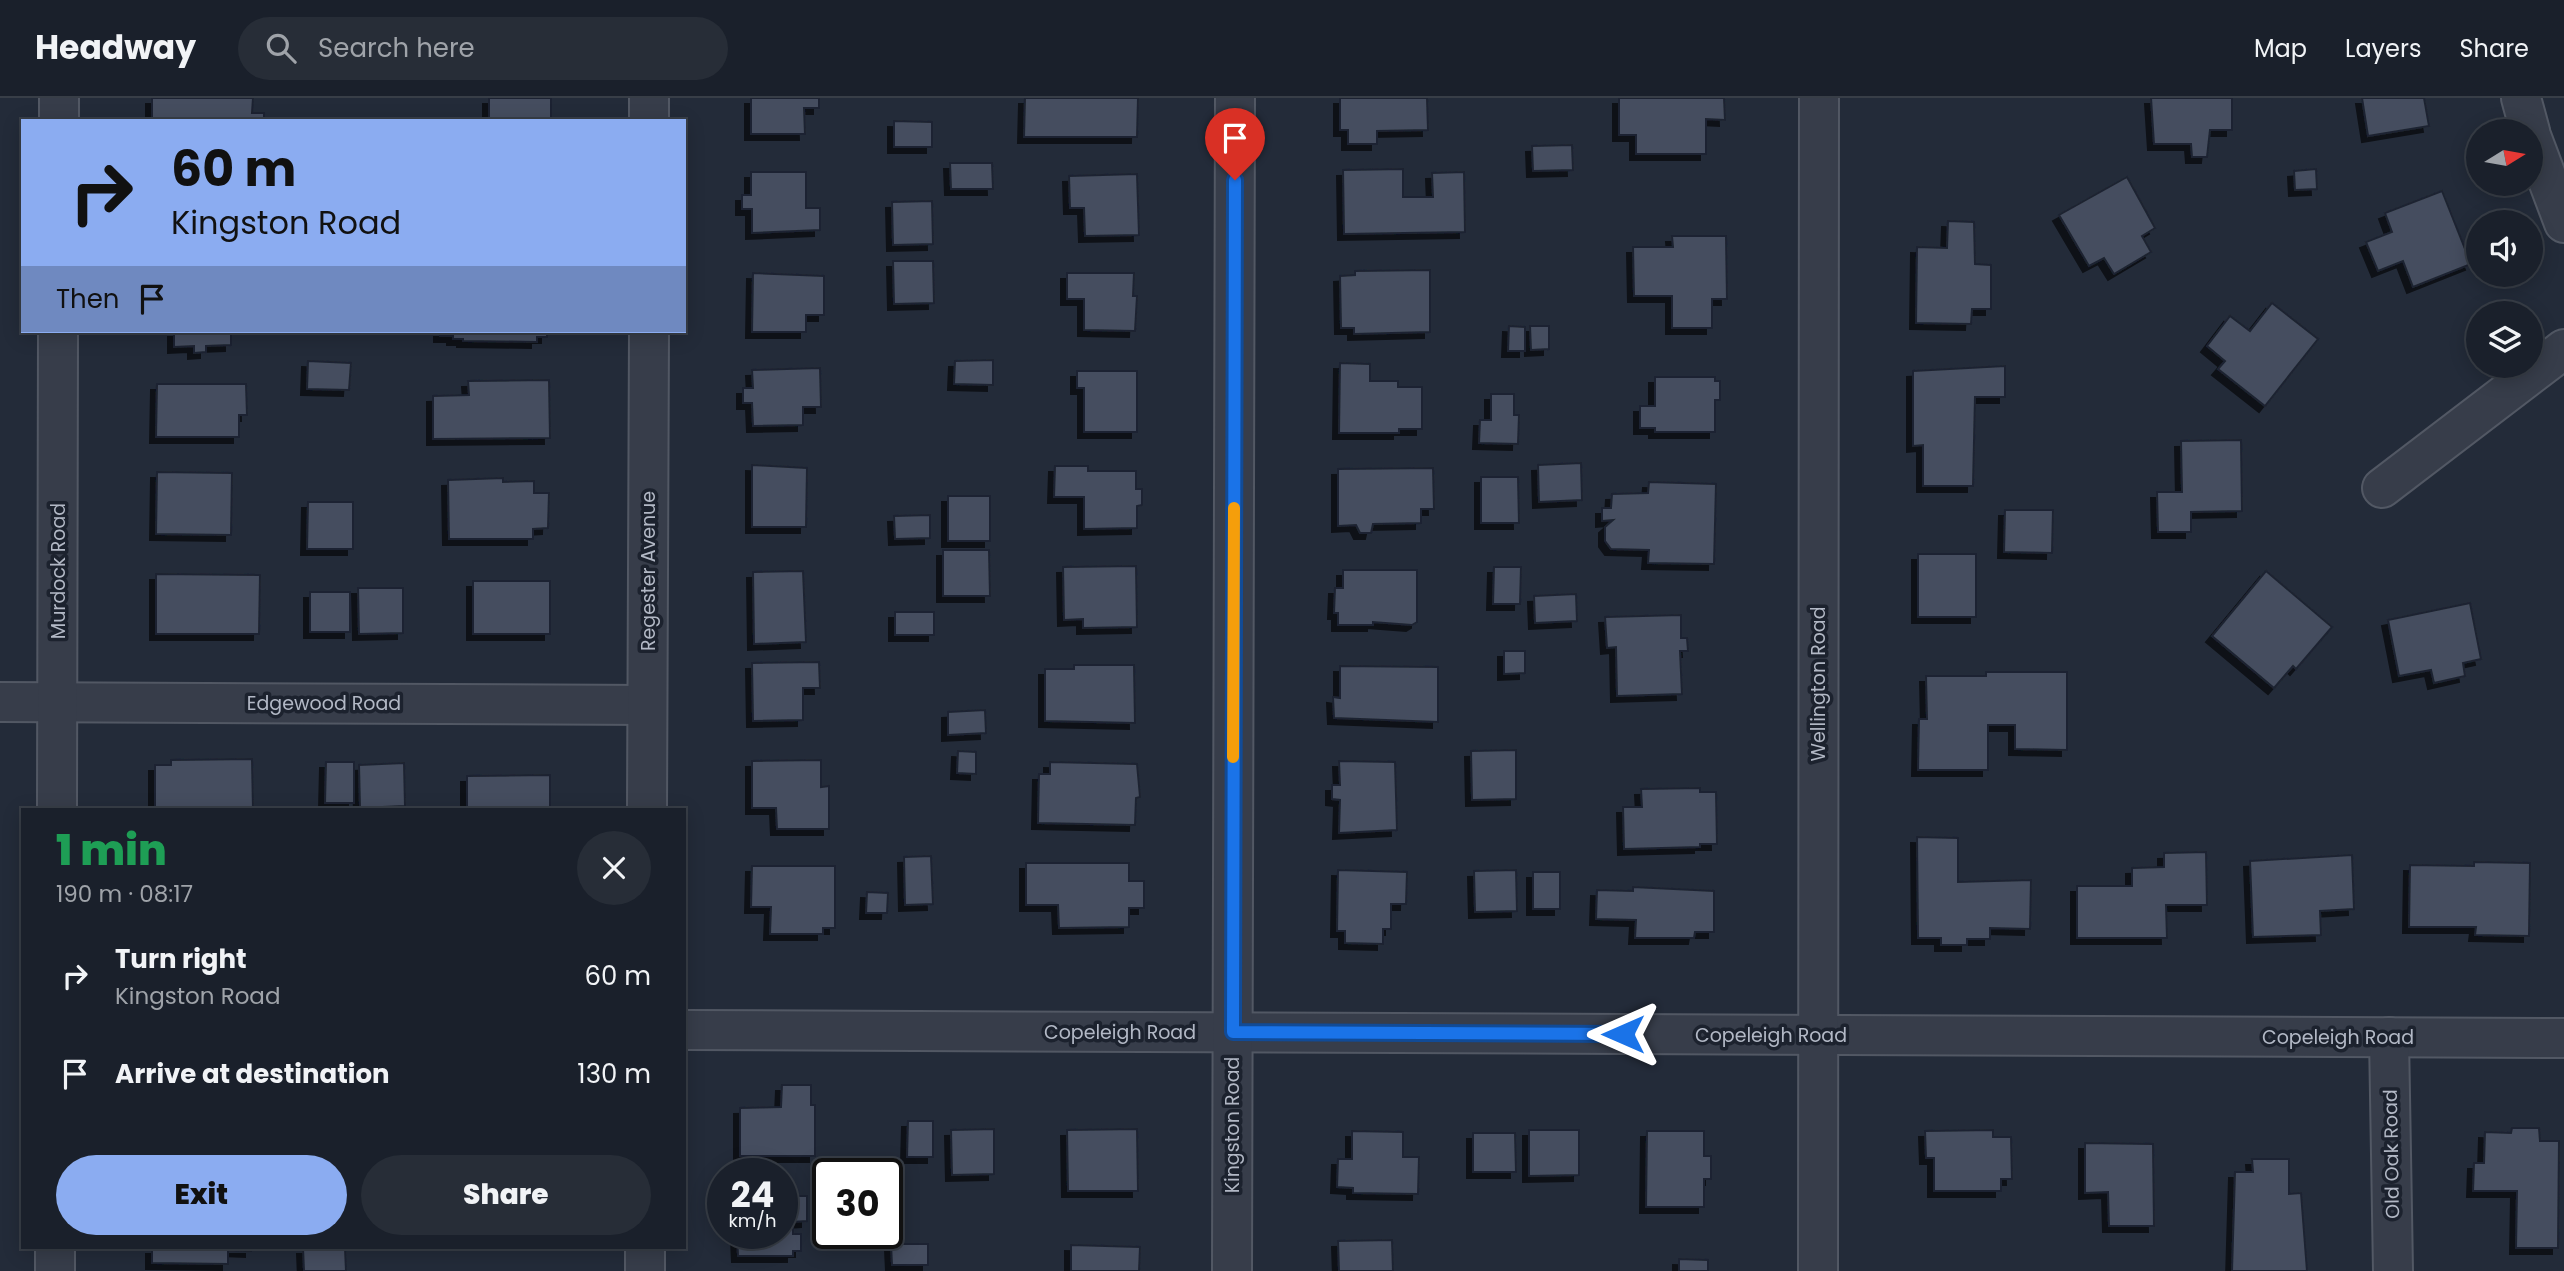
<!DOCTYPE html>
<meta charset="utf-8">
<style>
:root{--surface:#1a202b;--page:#272d37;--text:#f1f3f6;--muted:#9fa3a9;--line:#383e47;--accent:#8bacf1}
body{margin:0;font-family:Poppins,sans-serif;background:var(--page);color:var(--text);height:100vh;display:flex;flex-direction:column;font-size:26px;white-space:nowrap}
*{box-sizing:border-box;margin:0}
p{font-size:23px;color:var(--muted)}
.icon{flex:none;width:38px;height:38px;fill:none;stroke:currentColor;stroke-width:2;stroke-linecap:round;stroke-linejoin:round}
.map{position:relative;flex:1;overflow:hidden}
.sheet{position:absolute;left:21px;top:710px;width:665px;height:441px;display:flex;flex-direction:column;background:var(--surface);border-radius:0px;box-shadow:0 4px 18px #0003,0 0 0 2px var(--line)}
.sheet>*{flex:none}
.hud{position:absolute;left:21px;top:21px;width:665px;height:214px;border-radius:0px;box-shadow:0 4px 18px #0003,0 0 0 2px var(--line);background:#8bacf1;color:#111;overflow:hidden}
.needle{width:46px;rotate:79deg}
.tools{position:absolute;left:2466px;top:21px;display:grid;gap:14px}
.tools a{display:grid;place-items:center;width:77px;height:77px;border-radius:50%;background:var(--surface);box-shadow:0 4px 18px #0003,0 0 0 2px var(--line);font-size:35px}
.speed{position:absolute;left:707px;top:1060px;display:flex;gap:14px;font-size:35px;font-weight:700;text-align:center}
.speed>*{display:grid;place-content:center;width:91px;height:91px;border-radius:50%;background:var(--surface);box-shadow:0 4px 18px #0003,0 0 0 2px var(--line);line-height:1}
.speed small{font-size:18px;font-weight:400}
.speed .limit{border:4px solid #111;border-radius:10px;background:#fff;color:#111}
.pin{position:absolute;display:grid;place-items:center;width:60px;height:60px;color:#fff;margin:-72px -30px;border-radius:50% 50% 50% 0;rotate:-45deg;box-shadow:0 0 7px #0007}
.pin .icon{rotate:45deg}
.me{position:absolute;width:77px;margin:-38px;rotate:270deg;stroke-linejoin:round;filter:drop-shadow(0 0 5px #0008)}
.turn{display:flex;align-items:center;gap:24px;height:147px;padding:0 35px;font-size:32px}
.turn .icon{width:91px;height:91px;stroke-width:2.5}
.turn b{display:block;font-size:49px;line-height:60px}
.then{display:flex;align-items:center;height:66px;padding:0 35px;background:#0003;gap:14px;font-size:26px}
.round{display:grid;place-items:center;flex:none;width:74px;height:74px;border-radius:37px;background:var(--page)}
.head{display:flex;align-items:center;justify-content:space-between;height:119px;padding:0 35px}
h1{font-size:42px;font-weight:800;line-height:52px;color:#1e9e55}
.action{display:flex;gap:14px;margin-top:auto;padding:14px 35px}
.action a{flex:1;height:80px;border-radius:42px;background:var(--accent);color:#111;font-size:28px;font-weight:800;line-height:80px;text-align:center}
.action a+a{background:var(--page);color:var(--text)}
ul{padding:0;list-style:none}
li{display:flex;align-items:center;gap:21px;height:98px;padding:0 35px}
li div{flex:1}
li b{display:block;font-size:26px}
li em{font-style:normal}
header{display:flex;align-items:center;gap:42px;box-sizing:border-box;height:98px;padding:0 35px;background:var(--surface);border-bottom:2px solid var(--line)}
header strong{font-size:33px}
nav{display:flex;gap:38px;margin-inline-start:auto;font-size:24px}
.search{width:490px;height:63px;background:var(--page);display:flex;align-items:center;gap:18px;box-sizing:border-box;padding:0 24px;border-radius:38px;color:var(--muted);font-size:26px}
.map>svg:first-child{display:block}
</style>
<header>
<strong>Headway</strong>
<div class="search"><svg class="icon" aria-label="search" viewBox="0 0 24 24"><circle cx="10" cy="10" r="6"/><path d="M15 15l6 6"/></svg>Search here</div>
<nav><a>Map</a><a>Layers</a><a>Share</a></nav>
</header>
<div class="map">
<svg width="2564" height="1173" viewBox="0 0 2564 1173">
<defs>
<filter id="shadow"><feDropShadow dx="-6" dy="6" stdDeviation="0" flood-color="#0009"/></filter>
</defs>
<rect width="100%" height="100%" fill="#232b39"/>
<!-- building -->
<g fill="#454e5e" stroke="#1e2430" stroke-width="2" filter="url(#shadow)">
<polygon points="152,0 253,0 252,15 264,15 264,23 152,23"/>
<rect x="489" y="0" width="62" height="23"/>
<polygon points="751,0 819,0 819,10 804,10 805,36 751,36"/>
<polygon points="1025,0 1138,0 1137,39 1024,39"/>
<polygon points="1340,0 1427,0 1428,32 1377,33 1377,46 1348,46 1348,32 1340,32"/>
<polygon points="1619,0 1724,0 1725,22 1706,21 1706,56 1636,56 1636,37 1619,37"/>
<polygon points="2151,0 2232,0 2232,32 2210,32 2207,59 2192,59 2191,46 2154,46"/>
<polygon points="2362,0 2424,0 2429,28 2368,38"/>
<polygon points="894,23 932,24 932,49 894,49"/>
<polygon points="1572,47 1573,72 1533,73 1532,48"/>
<polygon points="950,65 992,65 993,91 951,91"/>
<polygon points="1403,71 1403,99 1433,99 1432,75 1464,74 1465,134 1344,136 1343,72"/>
<polygon points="2316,71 2317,91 2295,92 2294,73"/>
<polygon points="751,74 806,74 806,110 820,110 820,132 752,135 752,111 742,111 742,97 751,97"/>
<polygon points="1137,76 1139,137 1085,138 1084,110 1070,110 1069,78"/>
<polygon points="2127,79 2155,130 2142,138 2151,154 2114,176 2104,160 2089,168 2059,117"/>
<polygon points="2442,93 2471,166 2413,189 2403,163 2378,173 2366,144 2392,134 2385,115"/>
<polygon points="932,103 933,146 893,147 892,104"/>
<polygon points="1948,123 1974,124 1975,166 1991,167 1991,211 1972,211 1971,226 1916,225 1917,149 1947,150"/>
<polygon points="1672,138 1726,138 1727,201 1712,201 1712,230 1672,230 1672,198 1634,198 1633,149 1673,149"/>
<polygon points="893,163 933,163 934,205 894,206"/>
<polygon points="1430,172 1430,234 1354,236 1354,230 1341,230 1340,178 1355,177 1355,173"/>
<polygon points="753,175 824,178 824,217 806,217 806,234 752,234"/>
<polygon points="1067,175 1134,175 1133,198 1137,198 1135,233 1084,232 1084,201 1067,201"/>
<polygon points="2272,205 2318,241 2265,308 2218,271 2225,263 2207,248 2230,218 2250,233"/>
<polygon points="1509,228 1525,229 1525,253 1508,253"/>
<polygon points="1530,228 1549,228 1549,251 1531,252"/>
<polygon points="174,233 231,233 231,247 206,248 206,254 194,255 194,248 174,249"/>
<polygon points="440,233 547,233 547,239 537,239 537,244 463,243 463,241 453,241 453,238 440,238"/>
<polygon points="993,262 993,287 954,286 955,263"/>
<polygon points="308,263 351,265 349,292 307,291"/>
<polygon points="1340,265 1370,266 1370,283 1398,283 1398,289 1422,289 1422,331 1399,331 1399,335 1339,335"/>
<polygon points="2005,268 2005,299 1975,299 1973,388 1923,388 1923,347 1913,348 1913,273"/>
<polygon points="820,270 821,309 803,309 803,327 753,328 752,305 743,305 743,290 753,290 752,272"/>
<polygon points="1077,273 1137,273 1137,334 1084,334 1084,290 1077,290"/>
<polygon points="1655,279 1715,279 1715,283 1720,283 1720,302 1715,302 1715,334 1655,334 1655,330 1640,330 1640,308 1655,308"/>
<polygon points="549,282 550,340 433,341 433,298 469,297 468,283"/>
<polygon points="157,286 246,286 247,317 239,317 239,339 156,339"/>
<polygon points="1491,296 1514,296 1514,317 1519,317 1518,346 1479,345 1480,322 1491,322"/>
<polygon points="2241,342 2242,413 2191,414 2191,434 2158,434 2157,394 2182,394 2181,343"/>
<polygon points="1581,365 1582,402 1539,404 1538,367"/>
<polygon points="752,367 807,370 806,429 752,429"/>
<polygon points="1055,368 1088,368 1088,373 1136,373 1136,391 1142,391 1142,407 1137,408 1137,430 1084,431 1084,399 1054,399"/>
<polygon points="1433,370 1434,411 1421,411 1421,425 1373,426 1371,435 1360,435 1356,427 1338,428 1338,371"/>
<polygon points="157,374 232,375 231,437 156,436"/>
<polygon points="1481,379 1518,379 1519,425 1481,425"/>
<polygon points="503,380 503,384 534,383 534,395 549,395 548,430 533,431 533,441 449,441 448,382"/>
<polygon points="1649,384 1716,386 1714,466 1648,465 1649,452 1611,451 1605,443 1605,429 1613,422 1602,423 1602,410 1611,410 1612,396 1648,395"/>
<rect x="948" y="398" width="42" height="45"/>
<polygon points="308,404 353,404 353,451 307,451"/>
<polygon points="2005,412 2053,412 2052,455 2004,454"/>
<polygon points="930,417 930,440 895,441 894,418"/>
<polygon points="943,452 989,452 990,498 943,498"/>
<rect x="1918" y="456" width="58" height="63"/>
<polygon points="1136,468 1137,529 1083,530 1083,521 1064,522 1063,469"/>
<polygon points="1494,469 1521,469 1520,506 1493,506"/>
<polygon points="1343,472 1417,472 1417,524 1412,527 1373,524 1373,527 1338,527 1338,515 1334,515 1335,490 1343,490"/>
<polygon points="803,473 806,544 754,546 753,474"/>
<polygon points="2266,473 2332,529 2296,571 2293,568 2274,590 2212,538"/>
<polygon points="156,476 260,477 259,536 156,536"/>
<rect x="473" y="483" width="77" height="53"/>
<polygon points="358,490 403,490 403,535 359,536"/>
<rect x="310" y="494" width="40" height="40"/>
<polygon points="1576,496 1577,523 1535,525 1534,498"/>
<polygon points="2470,505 2481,561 2463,565 2465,578 2434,585 2431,572 2399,578 2388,522"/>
<rect x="895" y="514" width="39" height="23"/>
<polygon points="1681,517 1681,540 1687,540 1688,553 1680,553 1682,596 1617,598 1616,549 1607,550 1605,519"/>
<polygon points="1504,553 1525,553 1525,575 1504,576"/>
<polygon points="819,564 820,590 803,590 803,622 753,623 752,565"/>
<polygon points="1074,567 1134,567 1135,625 1045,623 1045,571 1074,571"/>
<polygon points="1340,568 1438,569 1438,624 1334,620 1333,599 1340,600"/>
<polygon points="1986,574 2067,574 2067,652 2015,651 2015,627 1988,627 1988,672 1918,672 1919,621 1927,621 1926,578 1986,578"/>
<polygon points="985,612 986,635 948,637 948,614"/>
<polygon points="1516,652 1516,701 1472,702 1471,653"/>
<polygon points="958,653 976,654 976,676 957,675"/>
<polygon points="252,661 253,712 155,712 155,667 171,667 171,662"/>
<polygon points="821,662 821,689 829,688 829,731 777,731 776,710 752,710 752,663"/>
<polygon points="1339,663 1395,664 1397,732 1339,735 1340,702 1332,701 1332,687 1340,687"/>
<polygon points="326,664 354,664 354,705 325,705"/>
<polygon points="1050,664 1137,666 1140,699 1136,700 1135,727 1038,725 1039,676 1050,676"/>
<polygon points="404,665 405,708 360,710 359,667"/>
<polygon points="550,677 550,712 467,712 467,678"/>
<polygon points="1700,690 1700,694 1716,694 1717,746 1700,746 1700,749 1624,751 1623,709 1642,709 1641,691"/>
<polygon points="1917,739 1958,740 1958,784 2031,782 2030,831 1990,830 1990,841 1967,841 1967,847 1941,847 1941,840 1918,840"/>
<polygon points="2206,754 2207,807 2166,807 2167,840 2077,840 2077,788 2132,788 2132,770 2164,769 2164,755"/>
<polygon points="2352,757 2354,811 2320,813 2321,837 2253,839 2250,763"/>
<polygon points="931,758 933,806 905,807 904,759"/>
<polygon points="2474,764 2530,765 2529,838 2475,837 2476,829 2409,829 2410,767 2474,768"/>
<polygon points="1026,765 1129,765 1129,783 1144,783 1144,810 1129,810 1129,829 1059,830 1058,807 1026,807"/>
<polygon points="752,768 835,768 835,830 823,830 823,836 770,836 771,809 751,809"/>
<polygon points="1338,772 1407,774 1406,806 1391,806 1391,831 1383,831 1383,846 1345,845 1345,833 1337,833"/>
<polygon points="1516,772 1517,813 1475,814 1474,773"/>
<rect x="1533" y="774" width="27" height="37"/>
<polygon points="1633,789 1714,793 1714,834 1695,834 1694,840 1635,840 1636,822 1596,821 1597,792 1633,793"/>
<polygon points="867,794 888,795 887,815 866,815"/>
<polygon points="782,987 811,987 811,1007 815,1007 815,1058 740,1058 740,1010 781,1009"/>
<polygon points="908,1023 933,1023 933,1059 907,1059"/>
<polygon points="2512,1030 2539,1030 2540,1043 2559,1043 2558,1150 2516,1150 2517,1093 2473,1093 2474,1065 2484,1065 2485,1034 2511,1035"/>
<polygon points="994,1031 994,1076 952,1077 951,1032"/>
<polygon points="1137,1031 1138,1093 1068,1093 1067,1032"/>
<polygon points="1529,1032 1579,1032 1579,1077 1529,1078"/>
<polygon points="1993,1032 1993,1039 2011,1039 2012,1081 2001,1081 2001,1093 1934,1093 1934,1060 1926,1060 1925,1033"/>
<polygon points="1352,1033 1403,1034 1403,1059 1419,1059 1418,1096 1353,1095 1353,1090 1337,1089 1338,1061 1352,1061"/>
<polygon points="1647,1033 1704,1033 1704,1058 1711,1058 1711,1081 1704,1081 1704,1109 1646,1109"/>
<polygon points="1473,1035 1515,1035 1516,1074 1473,1074"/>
<polygon points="2085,1045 2153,1046 2154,1128 2109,1128 2108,1094 2085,1095"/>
<polygon points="2252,1061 2289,1061 2289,1096 2301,1095 2307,1173 2232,1173 2235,1074 2253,1074"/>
<polygon points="782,1098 807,1098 807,1123 793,1124 793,1136 801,1136 801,1153 793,1153 793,1158 738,1158 737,1136 782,1136"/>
<polygon points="1392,1142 1393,1173 1339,1173 1338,1143"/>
<polygon points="891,1146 928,1146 928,1167 892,1167"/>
<polygon points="1071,1147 1140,1149 1139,1173 1071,1173"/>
<polygon points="152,1150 251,1150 251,1153 228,1152 228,1166 152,1165"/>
<polygon points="303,1150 345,1150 346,1173 304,1173"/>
<polygon points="1679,1161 1708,1162 1708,1173 1679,1173"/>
</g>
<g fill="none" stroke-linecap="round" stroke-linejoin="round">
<defs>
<g id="street">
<polyline points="2521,0 2530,33"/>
<polyline points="59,23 59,0"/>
<polyline points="649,23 649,0"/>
<polyline points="2530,35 2564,125"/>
<polyline points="2382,390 2564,251"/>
<polyline points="0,604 647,607"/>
<polyline points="57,712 58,233"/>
<polyline points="647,712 649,233"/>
<polyline points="684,932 2564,940"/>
<polyline points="2389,939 2393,1173"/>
<polyline points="55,1173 55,1150"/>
<polyline points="645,1173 645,1150"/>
<polyline points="1232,1173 1235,0"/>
<polyline points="1818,1173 1819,0"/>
</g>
</defs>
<!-- street casing -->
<use href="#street" stroke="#525864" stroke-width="42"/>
<!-- street -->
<use href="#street" stroke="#373d4a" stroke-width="38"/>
</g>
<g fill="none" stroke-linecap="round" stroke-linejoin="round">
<defs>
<polyline id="route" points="1235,82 1233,934 1623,936"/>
</defs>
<!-- route casing -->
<use href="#route" stroke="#114b97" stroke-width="18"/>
<!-- route -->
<use href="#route" stroke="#1a73e8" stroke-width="12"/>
<!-- slow -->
<polyline stroke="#f59e0b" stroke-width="12" points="1233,659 1234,410"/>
</g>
<g text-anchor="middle" stroke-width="7" stroke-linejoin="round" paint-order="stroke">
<!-- street labels -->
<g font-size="19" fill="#b2b8c5" stroke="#1c222e">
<text transform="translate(58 473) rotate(-90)" y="7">Murdock Road</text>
<text transform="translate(648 473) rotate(-90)" y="7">Regester Avenue</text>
<text transform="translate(1818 586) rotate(-90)" y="7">Wellington Road</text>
<text x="324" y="612">Edgewood Road</text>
<text x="1120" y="941">Copeleigh Road</text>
<text x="1771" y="944">Copeleigh Road</text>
<text x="2338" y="946">Copeleigh Road</text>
<text transform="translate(1232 1027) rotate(-90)" y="7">Kingston Road</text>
<text transform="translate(2391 1056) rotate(-91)" y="7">Old Oak Road</text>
</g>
</g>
</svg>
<div class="tools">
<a><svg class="needle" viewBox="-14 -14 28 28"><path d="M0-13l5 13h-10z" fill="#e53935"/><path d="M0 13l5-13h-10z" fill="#9fa3a9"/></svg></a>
<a><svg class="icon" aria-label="sound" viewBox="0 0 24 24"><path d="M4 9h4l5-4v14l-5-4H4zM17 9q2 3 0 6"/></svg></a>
<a><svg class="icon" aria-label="layers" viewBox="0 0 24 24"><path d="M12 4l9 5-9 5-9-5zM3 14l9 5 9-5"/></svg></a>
</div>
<div class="speed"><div>24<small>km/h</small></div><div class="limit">30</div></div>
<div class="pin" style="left:1235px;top:82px;background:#d93025"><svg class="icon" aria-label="arrive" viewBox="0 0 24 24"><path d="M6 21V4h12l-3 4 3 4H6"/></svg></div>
<svg class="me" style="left:1623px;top:936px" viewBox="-20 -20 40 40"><path d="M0-17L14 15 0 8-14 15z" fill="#1a73e8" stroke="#fff" stroke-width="4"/></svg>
<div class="hud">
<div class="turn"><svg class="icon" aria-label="right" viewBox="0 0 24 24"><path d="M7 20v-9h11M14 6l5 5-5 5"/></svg><div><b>60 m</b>Kingston Road</div></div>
<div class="then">Then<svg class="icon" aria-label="arrive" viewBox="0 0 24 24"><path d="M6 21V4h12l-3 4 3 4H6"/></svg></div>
</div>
<section class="sheet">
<div class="head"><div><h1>1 min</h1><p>190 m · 08:17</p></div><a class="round"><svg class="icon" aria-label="close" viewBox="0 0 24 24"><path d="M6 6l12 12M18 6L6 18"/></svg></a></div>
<ul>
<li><svg class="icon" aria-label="right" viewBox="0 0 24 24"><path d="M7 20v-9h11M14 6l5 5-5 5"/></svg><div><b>Turn right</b><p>Kingston Road</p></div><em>60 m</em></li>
<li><svg class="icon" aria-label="arrive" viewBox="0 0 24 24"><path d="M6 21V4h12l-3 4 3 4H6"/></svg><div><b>Arrive at destination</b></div><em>130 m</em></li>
</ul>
<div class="action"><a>Exit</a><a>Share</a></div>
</section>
</div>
